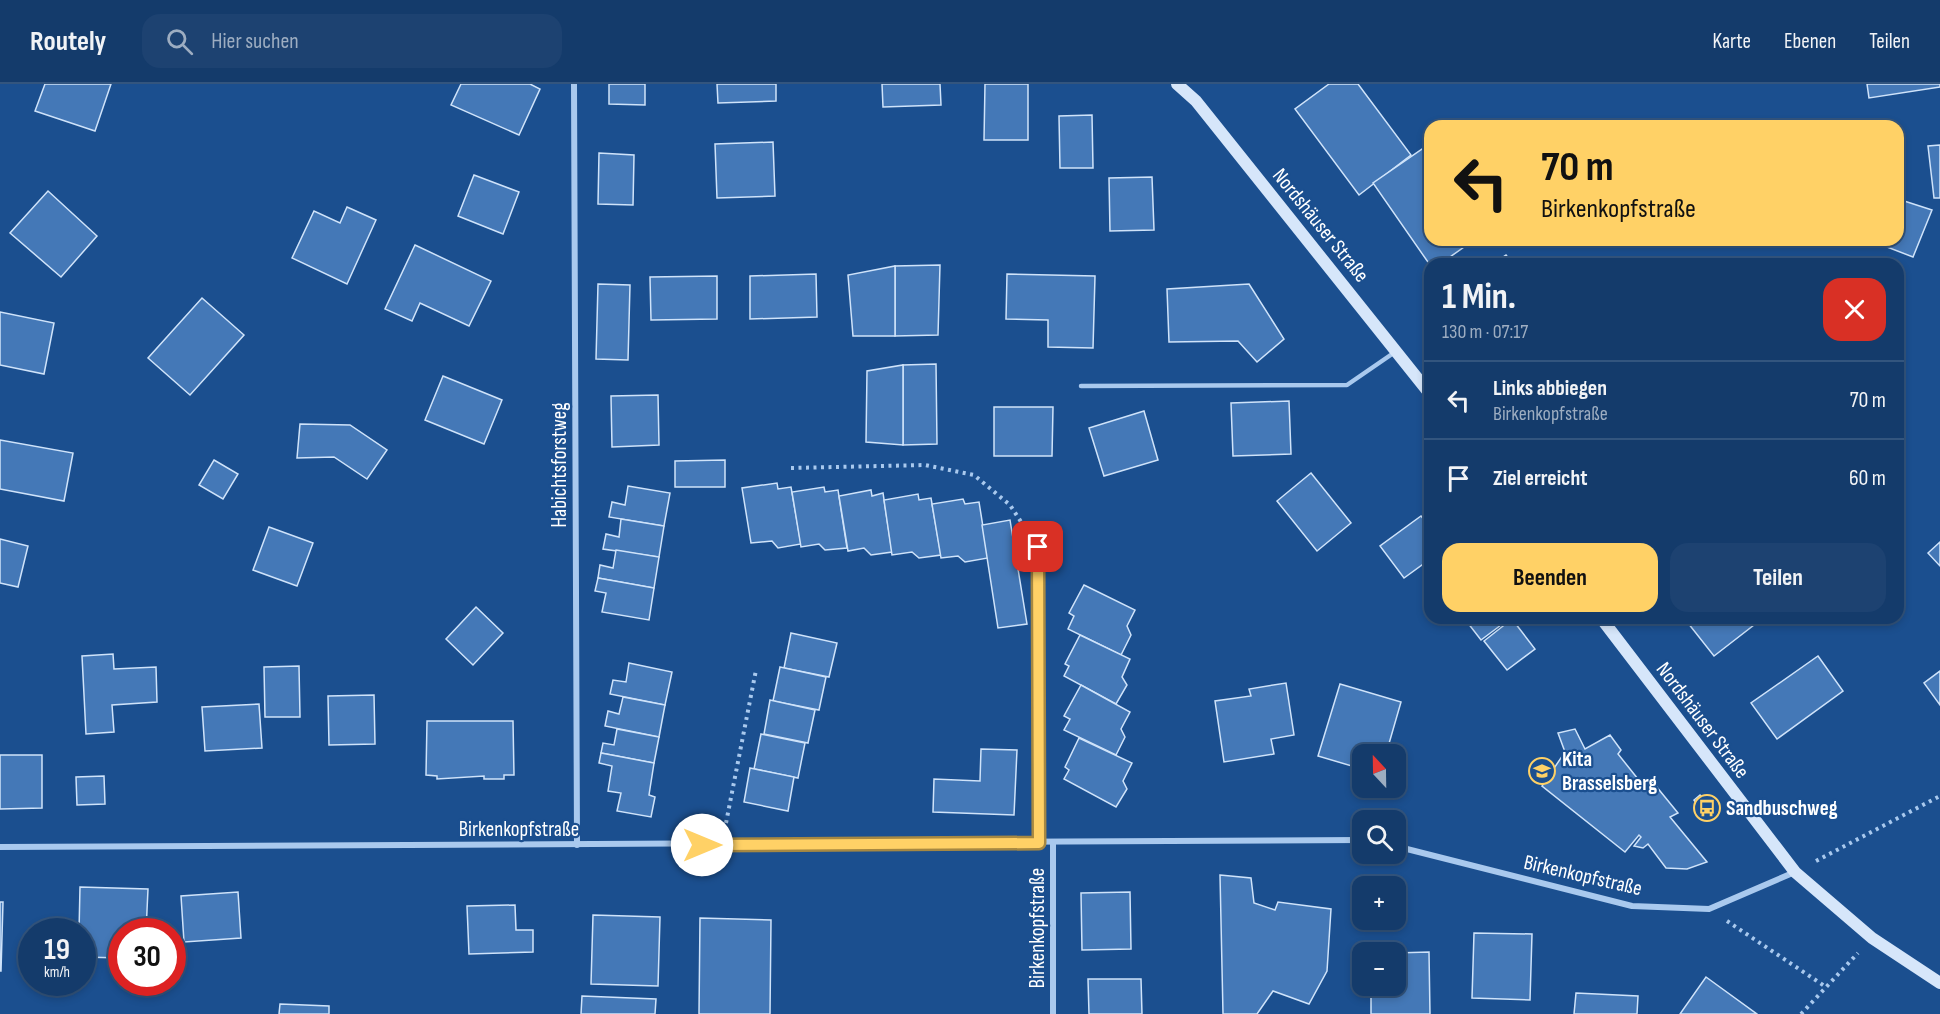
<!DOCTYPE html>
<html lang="de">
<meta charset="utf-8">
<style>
:root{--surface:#143b6b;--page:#1d4271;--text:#f1f3f6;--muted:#9dadc1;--line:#33557e;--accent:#ffd166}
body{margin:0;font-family:"Sofia Sans Condensed",sans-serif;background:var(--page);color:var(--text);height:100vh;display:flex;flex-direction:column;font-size:22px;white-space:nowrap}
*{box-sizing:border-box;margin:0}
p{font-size:20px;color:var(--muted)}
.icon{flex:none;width:33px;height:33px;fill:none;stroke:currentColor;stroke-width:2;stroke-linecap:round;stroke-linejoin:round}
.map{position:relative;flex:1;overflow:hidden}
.side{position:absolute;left:1424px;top:174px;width:480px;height:366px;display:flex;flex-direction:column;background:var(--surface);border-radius:18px;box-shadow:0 3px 9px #0003,0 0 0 2px var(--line)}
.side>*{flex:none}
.hud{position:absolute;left:1424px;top:36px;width:480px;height:126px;border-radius:18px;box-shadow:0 3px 9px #0003,0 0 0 2px var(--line);background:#ffd166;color:#111;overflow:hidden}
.needle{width:39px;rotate:338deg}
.buttons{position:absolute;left:1352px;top:660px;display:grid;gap:12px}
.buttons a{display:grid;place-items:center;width:54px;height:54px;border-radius:12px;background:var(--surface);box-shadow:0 3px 9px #0003,0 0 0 2px var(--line);font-size:30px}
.speed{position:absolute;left:18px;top:834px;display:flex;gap:12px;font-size:30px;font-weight:700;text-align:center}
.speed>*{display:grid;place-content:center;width:78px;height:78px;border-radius:50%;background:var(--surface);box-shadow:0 3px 9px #0003,0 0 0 2px var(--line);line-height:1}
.speed small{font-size:15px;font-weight:400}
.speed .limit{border:9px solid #d22;background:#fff;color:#111}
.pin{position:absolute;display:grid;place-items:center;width:51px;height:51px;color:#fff;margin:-26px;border-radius:12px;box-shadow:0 3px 9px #0006}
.me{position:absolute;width:66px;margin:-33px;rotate:90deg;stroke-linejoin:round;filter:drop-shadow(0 0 4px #0008)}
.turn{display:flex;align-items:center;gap:21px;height:126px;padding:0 18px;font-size:27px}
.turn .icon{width:78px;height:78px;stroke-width:2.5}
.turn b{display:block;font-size:42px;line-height:51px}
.round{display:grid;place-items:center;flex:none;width:63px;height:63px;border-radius:18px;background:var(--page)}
.head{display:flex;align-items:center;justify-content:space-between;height:102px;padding:0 18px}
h1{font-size:36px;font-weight:700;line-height:45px}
.button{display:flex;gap:12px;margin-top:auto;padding:12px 18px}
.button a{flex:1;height:69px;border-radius:18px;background:var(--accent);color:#111;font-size:24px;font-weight:700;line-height:69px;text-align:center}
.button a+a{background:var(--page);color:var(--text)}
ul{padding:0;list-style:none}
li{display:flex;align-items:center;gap:18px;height:78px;padding:0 18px;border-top:2px solid var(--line)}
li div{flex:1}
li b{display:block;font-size:22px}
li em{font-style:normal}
header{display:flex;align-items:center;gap:36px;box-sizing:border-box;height:84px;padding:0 30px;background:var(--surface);border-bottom:2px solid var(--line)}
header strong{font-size:28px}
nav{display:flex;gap:33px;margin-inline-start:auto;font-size:21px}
.search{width:420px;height:54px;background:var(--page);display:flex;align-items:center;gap:15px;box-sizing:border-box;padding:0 21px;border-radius:18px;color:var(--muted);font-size:22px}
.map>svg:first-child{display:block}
</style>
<header>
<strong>Routely</strong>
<div class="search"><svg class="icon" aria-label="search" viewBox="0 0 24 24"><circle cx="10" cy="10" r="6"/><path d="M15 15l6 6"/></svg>Hier suchen</div>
<nav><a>Karte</a><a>Ebenen</a><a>Teilen</a></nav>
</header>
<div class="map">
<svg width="1940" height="930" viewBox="0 0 1940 930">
<rect width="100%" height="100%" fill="#1b4f8f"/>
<!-- building -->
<g fill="#4478b7" stroke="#cfe3fa" stroke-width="1.5">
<polygon points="45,0 111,0 95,47 35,27"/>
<polygon points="461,0 530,0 540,5 519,51 451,21"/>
<polygon points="609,0 645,0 645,21 609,20"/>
<polygon points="717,0 776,0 776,17 718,19"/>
<polygon points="882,0 940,0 941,21 883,23"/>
<polygon points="985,0 1028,0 1028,56 984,56"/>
<polygon points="1329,0 1358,0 1411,71 1359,111 1295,25"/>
<polygon points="1867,0 1940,0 1940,3 1869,14"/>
<polygon points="1092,31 1093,84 1060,84 1059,32"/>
<polygon points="773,58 775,112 717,114 715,60"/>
<polygon points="1428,61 1430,156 1474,156 1440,180 1430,181 1373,99"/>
<polygon points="1940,61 1940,114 1934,114 1928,62"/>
<polygon points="599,69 634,71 633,121 598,120"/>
<polygon points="474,91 519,108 503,150 458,132"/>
<polygon points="1152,93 1154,146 1110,147 1109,94"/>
<polygon points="48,107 97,152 61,193 10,149"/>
<polygon points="1898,115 1932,126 1913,173 1869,156 1898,156"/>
<polygon points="347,123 376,136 347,200 292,174 314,127 340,139"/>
<polygon points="415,161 491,197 469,242 420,219 412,237 385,225"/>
<polygon points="1506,171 1513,180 1493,180"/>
<polygon points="940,181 938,251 895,252 895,182"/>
<polygon points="895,182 895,252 853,252 848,191"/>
<polygon points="816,190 817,233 750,235 750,192"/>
<polygon points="1007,190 1095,192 1093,264 1048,263 1048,236 1006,235"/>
<polygon points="717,192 717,235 651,236 650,193"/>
<polygon points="598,200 630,201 628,276 596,275"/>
<polygon points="1249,200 1284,255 1257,278 1238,257 1169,258 1167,205"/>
<polygon points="202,214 244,251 190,311 148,274"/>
<polygon points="0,228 54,239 44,290 0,281"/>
<polygon points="936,280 937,360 903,361 903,281"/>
<polygon points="903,281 903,361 866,358 867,287"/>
<polygon points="443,292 502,316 484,360 425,336"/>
<polygon points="658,311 659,361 612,363 611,312"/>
<polygon points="1289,317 1291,370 1233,372 1231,319"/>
<polygon points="994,323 1053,323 1052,372 994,372"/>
<polygon points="1144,327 1158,376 1104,392 1089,344"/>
<polygon points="300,340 350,341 387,366 367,395 334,373 297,374"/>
<polygon points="0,356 73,369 64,417 0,405"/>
<polygon points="214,376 238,390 223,415 199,401"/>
<polygon points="725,376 725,403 675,403 675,377"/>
<polygon points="1311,389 1351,439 1317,467 1277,417"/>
<polygon points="777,399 778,405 791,403 801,460 778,464 772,457 751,459 742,404"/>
<polygon points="628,402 670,409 664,442 609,433 612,418 625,421"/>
<polygon points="824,403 825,408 838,406 847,464 825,466 819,460 801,463 792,408"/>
<polygon points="871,406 872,412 883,409 892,468 871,471 864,464 848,467 839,412"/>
<polygon points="918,410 919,416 931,414 941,471 919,474 912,468 892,471 884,416"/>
<polygon points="963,415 965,420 979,418 988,474 965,478 958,472 941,474 932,420"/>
<polygon points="1421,432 1430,443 1430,475 1404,494 1380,462"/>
<polygon points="621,435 664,442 659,473 603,465 606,450 619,453"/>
<polygon points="1010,436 1027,540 998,544 982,441"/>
<polygon points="269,443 313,459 297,502 253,486"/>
<polygon points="0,455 28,462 18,503 0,499"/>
<polygon points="1940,458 1940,482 1928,469"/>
<polygon points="616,466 659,473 654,504 598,494 600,481 613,484"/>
<polygon points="598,494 654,504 649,536 602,528 606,509 595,507"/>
<polygon points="1084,501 1135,526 1127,542 1131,551 1121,571 1068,545 1074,532 1069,529"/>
<polygon points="476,523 503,549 473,581 446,555"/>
<polygon points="1464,534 1508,534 1509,535 1481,556"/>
<polygon points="1684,534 1763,534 1714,572"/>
<polygon points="1512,535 1535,565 1507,586 1484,557"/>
<polygon points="791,549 837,559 829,593 784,584"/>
<polygon points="1080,551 1130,575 1122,593 1127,601 1116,620 1064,592 1069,582 1065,580"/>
<polygon points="113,570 114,585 156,583 157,618 112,621 114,648 86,650 82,572"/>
<polygon points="1818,572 1843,607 1777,655 1751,619"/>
<polygon points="629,579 672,588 665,621 610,610 613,596 626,598"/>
<polygon points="299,582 300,633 265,633 264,583"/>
<polygon points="780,583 826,593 819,626 773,617"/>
<polygon points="1940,587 1940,621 1924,599"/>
<polygon points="1286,599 1294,651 1271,655 1274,670 1224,678 1215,617 1251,612 1249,605"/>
<polygon points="1340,600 1401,618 1386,670 1362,670 1362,685 1318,672"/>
<polygon points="1081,601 1130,628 1121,645 1125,653 1116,671 1064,646 1070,635 1064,632"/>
<polygon points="374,611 375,660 329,661 328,612"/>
<polygon points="623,613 665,621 659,653 605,642 608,627 619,630"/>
<polygon points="770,616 815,626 808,659 764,650"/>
<polygon points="259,620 262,664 205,667 202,623"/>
<polygon points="427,637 513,637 514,691 504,691 504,695 484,695 484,692 437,695 437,692 426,691"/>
<polygon points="617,645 659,653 654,679 601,669 603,659 614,661"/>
<polygon points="1575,645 1585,665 1610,651 1621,666 1618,670 1642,700 1651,696 1678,729 1670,733 1707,778 1687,785 1666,784 1648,760 1643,764 1634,762 1641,753 1639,751 1625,768 1542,702 1565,668 1558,649"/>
<polygon points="761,650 805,659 798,694 754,685"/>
<polygon points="1079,654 1132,679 1123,697 1127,705 1116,723 1064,695 1069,686 1065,683"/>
<polygon points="981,665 1017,666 1014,731 933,728 934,695 980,697"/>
<polygon points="601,669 654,679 649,711 655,713 651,733 617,727 621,709 608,707 612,682 599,679"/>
<polygon points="0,671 42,671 42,724 0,725"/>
<polygon points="750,684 794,693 788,727 744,718"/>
<polygon points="104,692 105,720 77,721 76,693"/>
<polygon points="1700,711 1715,730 1709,736 1694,716"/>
<polygon points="1220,791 1251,794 1254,819 1275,826 1278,818 1331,825 1327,887 1309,920 1273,907 1257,930 1223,930"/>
<polygon points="80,803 148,805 146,848 122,848 122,874 82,873 82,848 79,848"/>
<polygon points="238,808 241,854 184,858 181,812"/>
<polygon points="1130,808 1131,865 1082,866 1081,809"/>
<polygon points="0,818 3,818 1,887 0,887"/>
<polygon points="515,821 516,846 533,846 533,868 469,870 467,822"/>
<polygon points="593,831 660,833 658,902 591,900"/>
<polygon points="700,834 771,836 770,930 699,930"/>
<polygon points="1474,849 1532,850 1530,916 1472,914"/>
<polygon points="1429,868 1430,930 1371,930 1371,902 1395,902 1395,869"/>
<polygon points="1706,893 1757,930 1680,930"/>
<polygon points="1088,895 1141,895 1142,930 1089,930"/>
<polygon points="1576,909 1638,912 1637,930 1574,930"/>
<polygon points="582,912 656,915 655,930 581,930"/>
<polygon points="280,920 329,922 329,930 279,930"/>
</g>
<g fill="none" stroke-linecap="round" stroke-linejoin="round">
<!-- path -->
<g stroke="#a9c9ee" stroke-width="4" stroke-dasharray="3 4.5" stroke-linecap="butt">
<polyline points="791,384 925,381 974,391 1010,421 1029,450"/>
<polyline points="726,739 756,586"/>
<polyline points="1816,777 1940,712"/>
<polyline points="1727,837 1826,903"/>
<polyline points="1801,930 1858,869"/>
</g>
<!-- lane -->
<g stroke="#a9c9ee" stroke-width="4.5">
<polyline points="1081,302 1347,301 1395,268"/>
<polyline points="1038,463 1039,759"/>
</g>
<!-- street -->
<g stroke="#a9c9ee" stroke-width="6">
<polyline points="574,0 577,761"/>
<polyline points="1395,762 1632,822 1709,825 1795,788"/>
<polyline points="0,763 1362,756"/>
<polyline points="1053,930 1053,759"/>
</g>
<!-- secondary -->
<g stroke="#d6e6fa" stroke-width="12">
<polyline points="1177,0 1196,17 1430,310"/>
<polyline points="1601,534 1795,788 1872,854 1940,899"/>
</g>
</g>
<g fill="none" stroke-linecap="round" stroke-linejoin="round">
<defs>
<polyline id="route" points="702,761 1039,759 1038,463"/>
</defs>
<!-- route casing -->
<use href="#route" stroke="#a68842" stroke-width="15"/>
<!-- route -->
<use href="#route" stroke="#ffd166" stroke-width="10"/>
</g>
<!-- icons -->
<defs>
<symbol id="school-ring" viewBox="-11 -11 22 22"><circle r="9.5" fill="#1b4f8f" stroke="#ffd166" stroke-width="1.5"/><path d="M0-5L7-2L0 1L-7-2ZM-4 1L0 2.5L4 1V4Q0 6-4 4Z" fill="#ffd166"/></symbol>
<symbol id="bus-ring" viewBox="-11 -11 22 22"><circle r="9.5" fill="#1b4f8f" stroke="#ffd166" stroke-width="1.5"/><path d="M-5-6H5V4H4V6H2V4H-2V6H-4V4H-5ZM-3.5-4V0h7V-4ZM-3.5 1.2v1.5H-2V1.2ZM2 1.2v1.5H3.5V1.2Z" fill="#ffd166"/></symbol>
</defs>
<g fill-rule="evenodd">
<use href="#school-ring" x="1527" y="672" width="30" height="30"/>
<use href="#bus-ring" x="1692" y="709" width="30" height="30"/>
</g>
<g text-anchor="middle" stroke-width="4.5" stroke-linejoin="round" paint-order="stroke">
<!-- street labels -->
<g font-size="21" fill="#fff" stroke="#1b4f8f">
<text transform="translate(1321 141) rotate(51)" y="7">Nordshäuser Straße</text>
<text transform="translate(559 381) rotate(-90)" y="7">Habichtsforstweg</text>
<text transform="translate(1703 636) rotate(53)" y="7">Nordshäuser Straße</text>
<text x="519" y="752">Birkenkopfstraße</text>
<text transform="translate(1583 791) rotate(13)" y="7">Birkenkopfstraße</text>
<text transform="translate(1037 844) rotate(-90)" y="7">Birkenkopfstraße</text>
</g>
<!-- poi labels -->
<g font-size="21" font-weight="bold" fill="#fff" stroke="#1b4f8f" text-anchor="start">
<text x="1562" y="682">Kita<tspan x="1562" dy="24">Brasselsberg</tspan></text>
<text x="1726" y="731">Sandbuschweg</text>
</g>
</g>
</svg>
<div class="buttons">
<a><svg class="needle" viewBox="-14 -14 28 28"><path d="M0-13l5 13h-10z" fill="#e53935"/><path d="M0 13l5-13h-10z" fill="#9dadc1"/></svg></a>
<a><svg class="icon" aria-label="search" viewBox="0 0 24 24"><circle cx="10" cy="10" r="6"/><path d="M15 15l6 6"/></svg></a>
<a>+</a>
<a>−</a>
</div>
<div class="speed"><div>19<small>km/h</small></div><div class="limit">30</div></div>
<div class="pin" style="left:1038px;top:463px;background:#d93025"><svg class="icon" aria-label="arrive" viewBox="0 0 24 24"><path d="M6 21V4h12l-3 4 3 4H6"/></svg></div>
<svg class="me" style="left:702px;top:761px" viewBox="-20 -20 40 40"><circle r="19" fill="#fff"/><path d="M0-13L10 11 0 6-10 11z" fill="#ffd166"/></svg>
<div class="hud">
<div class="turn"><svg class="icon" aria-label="left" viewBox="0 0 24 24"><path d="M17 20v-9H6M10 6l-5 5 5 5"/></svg><div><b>70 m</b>Birkenkopfstraße</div></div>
</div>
<section class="side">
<div class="head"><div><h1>1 Min.</h1><p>130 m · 07:17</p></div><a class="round" style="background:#d93025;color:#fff"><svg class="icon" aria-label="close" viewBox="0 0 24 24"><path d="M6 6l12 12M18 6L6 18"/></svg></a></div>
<ul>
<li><svg class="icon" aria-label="left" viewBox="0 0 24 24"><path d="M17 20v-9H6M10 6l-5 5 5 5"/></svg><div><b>Links abbiegen</b><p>Birkenkopfstraße</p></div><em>70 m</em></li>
<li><svg class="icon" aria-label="arrive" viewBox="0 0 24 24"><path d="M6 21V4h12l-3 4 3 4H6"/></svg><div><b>Ziel erreicht</b></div><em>60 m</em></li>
</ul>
<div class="button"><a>Beenden</a><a>Teilen</a></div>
</section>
</div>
